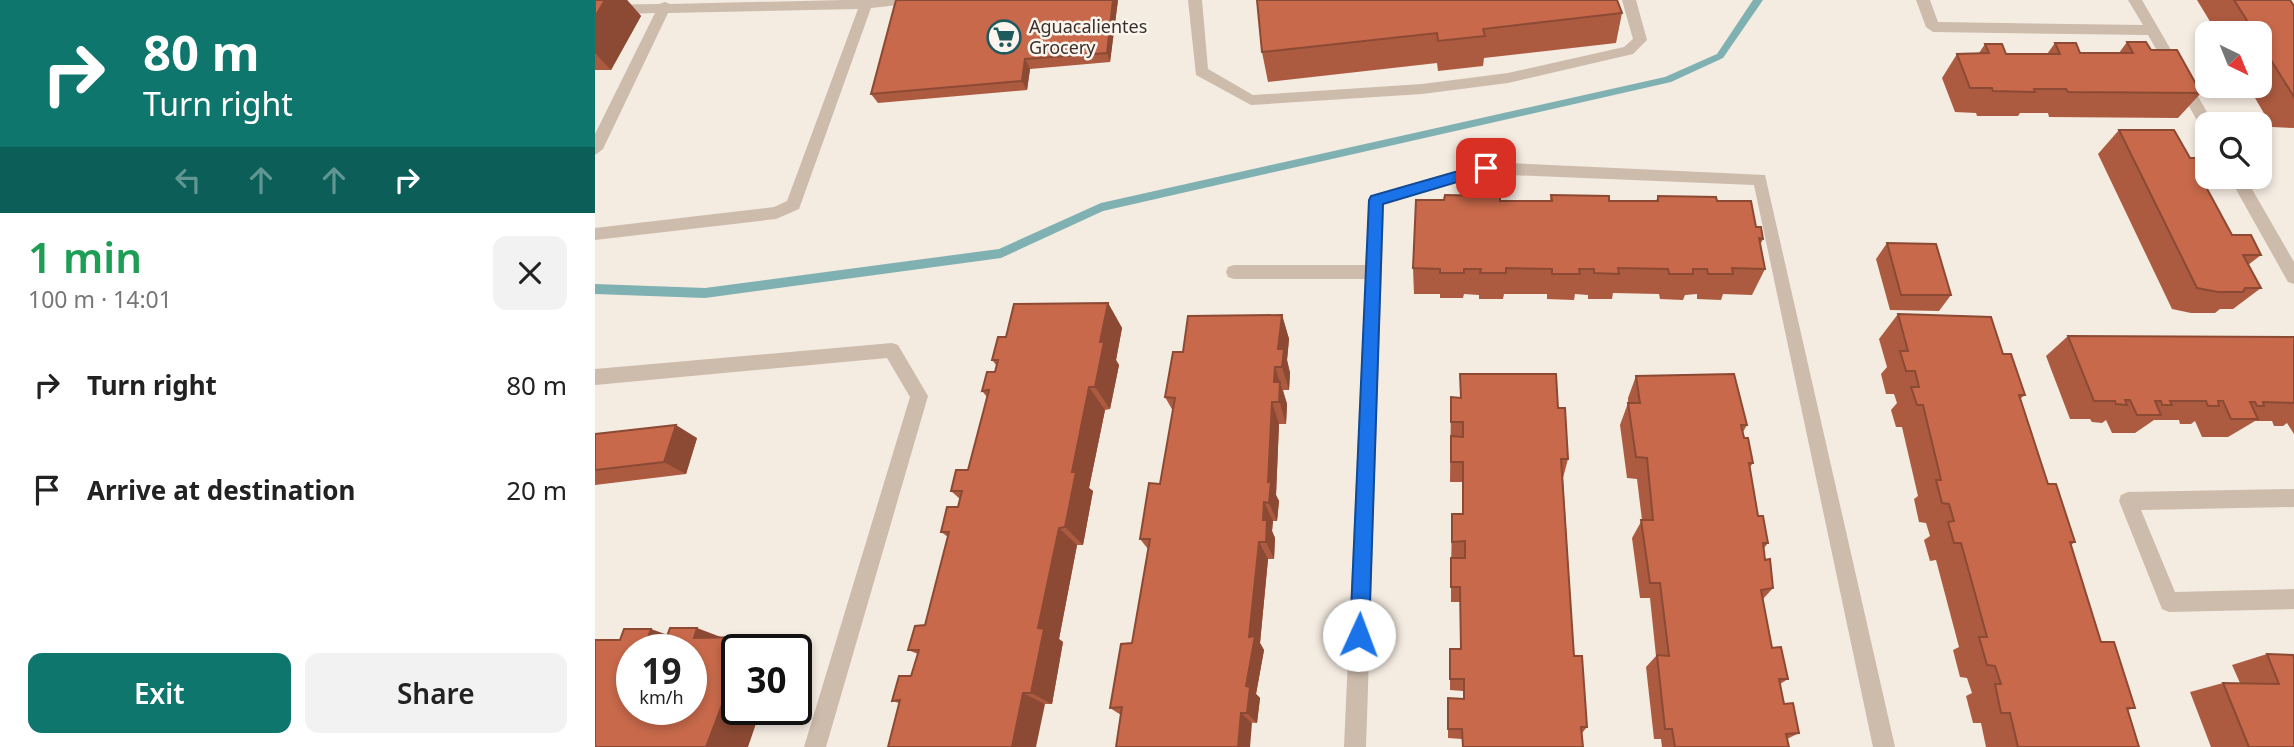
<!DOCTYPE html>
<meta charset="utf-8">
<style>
:root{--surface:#fff;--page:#f2f2f2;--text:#222;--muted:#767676;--accent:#0f766e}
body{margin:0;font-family:"Noto Sans",sans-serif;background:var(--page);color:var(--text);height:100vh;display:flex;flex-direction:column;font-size:26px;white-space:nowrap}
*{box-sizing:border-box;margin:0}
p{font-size:23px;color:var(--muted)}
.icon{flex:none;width:38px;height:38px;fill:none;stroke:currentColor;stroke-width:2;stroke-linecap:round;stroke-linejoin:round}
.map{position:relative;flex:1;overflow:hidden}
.side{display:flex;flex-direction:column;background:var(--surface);width:595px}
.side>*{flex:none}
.banner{background:#0f766e;color:#fff;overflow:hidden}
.needle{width:46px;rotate:137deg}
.tools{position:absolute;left:1600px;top:21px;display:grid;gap:14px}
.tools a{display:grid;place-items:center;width:77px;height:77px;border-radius:14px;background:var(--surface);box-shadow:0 4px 10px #0003;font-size:35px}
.speed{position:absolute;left:21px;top:634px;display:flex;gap:14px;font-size:35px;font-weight:700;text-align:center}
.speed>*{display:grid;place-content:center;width:91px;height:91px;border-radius:50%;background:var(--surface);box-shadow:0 4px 10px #0003;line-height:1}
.speed small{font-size:18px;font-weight:400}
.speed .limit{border:4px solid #111;border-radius:10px;background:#fff;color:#111}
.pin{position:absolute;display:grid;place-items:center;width:60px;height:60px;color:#fff;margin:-30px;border-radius:14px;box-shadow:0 4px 10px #0006}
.me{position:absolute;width:77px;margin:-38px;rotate:2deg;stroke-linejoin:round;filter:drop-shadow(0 0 5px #0008)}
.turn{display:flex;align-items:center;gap:24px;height:147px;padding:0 28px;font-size:32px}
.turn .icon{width:91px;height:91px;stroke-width:2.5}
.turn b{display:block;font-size:49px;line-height:60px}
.lanes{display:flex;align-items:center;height:66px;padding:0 28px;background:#0003;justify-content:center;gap:35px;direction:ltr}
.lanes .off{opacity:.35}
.round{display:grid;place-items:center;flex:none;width:74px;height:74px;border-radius:14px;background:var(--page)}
.overview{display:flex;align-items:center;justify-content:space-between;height:119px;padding:0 28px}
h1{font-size:42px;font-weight:600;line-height:52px;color:#1e9e55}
.cta{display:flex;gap:14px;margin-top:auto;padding:14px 28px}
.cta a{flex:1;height:80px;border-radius:14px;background:var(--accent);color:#fff;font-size:28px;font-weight:600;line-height:80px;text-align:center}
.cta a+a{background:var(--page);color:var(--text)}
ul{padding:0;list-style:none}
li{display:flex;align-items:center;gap:21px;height:105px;padding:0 28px}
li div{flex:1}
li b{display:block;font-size:26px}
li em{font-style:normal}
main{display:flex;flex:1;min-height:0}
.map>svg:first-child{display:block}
</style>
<main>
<section class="side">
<div class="banner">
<div class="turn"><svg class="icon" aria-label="right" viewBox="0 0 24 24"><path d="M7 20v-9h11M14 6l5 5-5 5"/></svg><div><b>80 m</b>Turn right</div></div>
<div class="lanes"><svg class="icon off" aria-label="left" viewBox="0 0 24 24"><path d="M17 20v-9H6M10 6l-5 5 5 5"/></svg><svg class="icon off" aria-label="ahead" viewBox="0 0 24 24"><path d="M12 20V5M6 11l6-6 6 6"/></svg><svg class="icon off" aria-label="ahead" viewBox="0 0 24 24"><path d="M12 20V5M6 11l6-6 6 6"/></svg><svg class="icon" aria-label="right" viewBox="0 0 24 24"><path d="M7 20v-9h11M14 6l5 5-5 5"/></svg></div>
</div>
<div class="overview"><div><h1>1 min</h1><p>100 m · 14:01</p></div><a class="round"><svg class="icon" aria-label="close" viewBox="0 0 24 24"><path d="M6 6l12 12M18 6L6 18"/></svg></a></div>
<ul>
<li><svg class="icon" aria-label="right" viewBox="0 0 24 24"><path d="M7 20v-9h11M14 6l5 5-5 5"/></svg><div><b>Turn right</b></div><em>80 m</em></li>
<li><svg class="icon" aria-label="arrive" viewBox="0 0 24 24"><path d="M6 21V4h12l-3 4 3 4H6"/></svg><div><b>Arrive at destination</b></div><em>20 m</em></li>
</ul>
<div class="cta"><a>Exit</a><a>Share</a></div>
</section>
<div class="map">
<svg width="1699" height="747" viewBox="0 0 1699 747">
<rect width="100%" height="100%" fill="#f4ebe1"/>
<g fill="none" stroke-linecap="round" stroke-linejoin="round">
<!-- stream -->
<polygon fill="#7fb0b2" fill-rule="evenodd" points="1158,0 1168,0 1128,58 1076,82 508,211 406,258 110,298 0,294 0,284 110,288 404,249 506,203 1070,77 1122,54"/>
<!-- minor -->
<g fill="#cdbbac" fill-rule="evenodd">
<polygon points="249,0 319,0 312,4 276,8 204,209 181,219 0,240 0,228 179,207 192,201 263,9 73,13 8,149 0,155 0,134 60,13 0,15 0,5 64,4 70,2 75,4"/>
<polygon points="593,0 607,0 613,69 658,95 827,84 913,73 1029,47 1038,39 1027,0 1041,0 1052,40 1038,54 913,83 827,94 656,105 601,75"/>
<polygon points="1321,0 1335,0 1343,22 1548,25 1533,0 1547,0 1619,124 1612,124 1612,130 1607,129 1553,35 1338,32 1331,27"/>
<polygon points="891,162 1170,175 1300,747 1278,747 1159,185 891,174 789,204 771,747 749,747 770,279 639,279 633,277 631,272 633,267 639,265 770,265 775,196"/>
<polygon points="1634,177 1650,177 1699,262 1699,284 1693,282"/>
<polygon points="297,343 303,345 333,396 231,747 209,747 315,397 292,358 0,385 0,369"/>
<polygon points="1699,489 1699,507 1546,510 1580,592 1699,589 1699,609 1574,612 1567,609 1524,501 1526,495 1533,492"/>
</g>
</g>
<!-- wall -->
<g fill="#ac5a40">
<polygon points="0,0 32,0 46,16 16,70 0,70"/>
<polygon points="523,0 515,62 435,69 432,90 283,103 276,94"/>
<polygon points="1602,0 1695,0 1699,6 1699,128 1677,127 1653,86 1664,86 1664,33 1622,33"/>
<polygon points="1027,13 1021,43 889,58 888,66 843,71 842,63 673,82 667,52"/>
<polygon points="1532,42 1556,50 1606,93 1583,118 1454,117 1453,113 1425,113 1423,116 1382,116 1381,113 1360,112 1347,78 1362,54 1384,53 1390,44 1411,54 1452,54 1460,43 1485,53 1524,53"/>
<polygon points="1524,130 1595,158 1612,161 1612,177 1616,177 1609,183 1637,235 1666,255 1653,265 1666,288 1638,309 1625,309 1620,313 1596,313 1577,309 1503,154"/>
<polygon points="956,195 1014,201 1061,201 1063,196 1122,201 1161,227 1168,239 1165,245 1170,269 1157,295 1128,294 1126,300 1102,299 1102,294 1090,295 1088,300 1065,299 1064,294 1018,293 1017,299 993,299 993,295 980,294 979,300 952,299 952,294 909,294 908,299 884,299 884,295 869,294 868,298 845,298 845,294 819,294 818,268 905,201 955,201"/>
<polygon points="1292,243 1356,295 1344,311 1295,310 1281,259"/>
<polygon points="513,303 527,328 521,360 524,365 515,409 510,410 494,488 498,491 488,545 482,545 464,639 468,642 457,704 304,703 297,701 316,676 323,654 313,650 330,625 353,537 346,532 363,507 365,499 356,491 373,470 392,397 387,391 400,372 402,366 397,360 411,337"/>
<polygon points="1303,314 1408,354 1430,395 1425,399 1453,484 1480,542 1476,545 1506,642 1540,708 1533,710 1544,747 1391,747 1386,723 1378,723 1371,696 1377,693 1372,678 1365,677 1358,650 1364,647 1341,560 1335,561 1329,540 1335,536 1331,523 1324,522 1319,499 1323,496 1307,427 1301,427 1296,410 1302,403 1299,394 1291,394 1286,374 1292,367 1284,339"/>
<polygon points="687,315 694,339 692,360 695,373 694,390 688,390 692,404 691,424 684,424 681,495 684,501 682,521 678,521 677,531 680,538 679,559 673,559 665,643 669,650 661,694 665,698 662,723 526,715 515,708 537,643 553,549 545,539 565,484 578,411 570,397 588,352"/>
<polygon points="1473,336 1699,337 1699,434 1692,423 1688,426 1679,426 1677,421 1660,421 1633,437 1607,437 1600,421 1596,424 1585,424 1584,420 1559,420 1540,433 1517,433 1511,420 1507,423 1497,422 1495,419 1475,419 1451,356"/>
<polygon points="865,374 963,408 973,459 968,478 979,656 992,727 987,733 988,747 867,747 867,739 853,738 853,698 868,699 868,691 855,690 855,649 865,649 865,602 856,602 856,574 857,514 867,514 867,482 855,482 856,397 865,398"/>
<polygon points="1041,376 1152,425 1148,432 1158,463 1155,467 1163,516 1173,543 1169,548 1170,560 1178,588 1168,599 1177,648 1193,679 1185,684 1189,704 1204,733 1192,739 1194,747 1067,747 1066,739 1059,739 1051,667 1061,656 1055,598 1045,598 1037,538 1047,520 1042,479 1032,478 1025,425 1033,403 1033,398"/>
<polygon points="0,434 102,438 91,474 0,485"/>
<polygon points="1672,654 1699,658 1699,747 1616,747 1595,692 1628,683 1645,683 1637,665"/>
</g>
<!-- shaded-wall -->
<g fill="#8c4a34">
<polygon points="10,0 32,0 46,16 16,70 0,53 0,17"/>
<polygon points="518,0 523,0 515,62 512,53"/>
<polygon points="430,59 435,69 432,90 427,81"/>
<polygon points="513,303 527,328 521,360 524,365 515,409 500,387 505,342"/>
<polygon points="687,315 694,339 692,360 695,373 694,390 687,367 683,349"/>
<polygon points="680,367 692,404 691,424 679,382"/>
<polygon points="494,387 510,410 494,488 498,491 488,545 470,527 477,472"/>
<polygon points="677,402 684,424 681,495 684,501 682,521 674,503 673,482"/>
<polygon points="81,425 102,438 91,474 69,462"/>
<polygon points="669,502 678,521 677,531 680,538 679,559 671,542 668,520"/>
<polygon points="464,528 482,545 464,639 468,642 457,704 436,693 443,628"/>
<polygon points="664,542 673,559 665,643 669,650 661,694 665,698 662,723 652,713 651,686 654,637"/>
<polygon points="102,628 139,642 99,638"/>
<polygon points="56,629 95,643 52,640"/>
<polygon points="152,637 184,649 148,649"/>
<polygon points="142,665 142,709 166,709 153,747 111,747"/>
<polygon points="428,693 450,704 441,747 417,747"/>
<polygon points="646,713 657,723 655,747 643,747"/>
</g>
<!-- building -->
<g fill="#c8694b" stroke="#8c4a34" stroke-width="2" fill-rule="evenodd">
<polygon points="0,0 10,0 0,17"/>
<polygon points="301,0 518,0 512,53 430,59 427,81 276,94"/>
<polygon points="662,0 1022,0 1027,13 888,29 890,36 843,41 842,33 667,52"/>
<polygon points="1639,0 1695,0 1699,6 1699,97 1664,41 1664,33 1660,33"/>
<polygon points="1532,42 1551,42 1556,50 1582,50 1606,93 1473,92 1471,89 1439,89 1440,92 1398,91 1397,88 1375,88 1362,54 1394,53 1390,44 1407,44 1411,54 1465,54 1460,43 1481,43 1485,53 1538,53"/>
<polygon points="1524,130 1579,130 1595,158 1610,158 1612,161 1612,174 1604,174 1637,235 1656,235 1666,255 1648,255 1666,288 1650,288 1648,292 1623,292 1602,288"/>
<polygon points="850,195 905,196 905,201 957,201 956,195 1014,196 1014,201 1063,201 1063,196 1121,197 1122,201 1156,201 1161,227 1166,227 1168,239 1164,238 1170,269 1137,268 1138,274 1113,274 1112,269 1098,269 1098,274 1074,274 1073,269 1023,268 1024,274 999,273 999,269 984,269 985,274 957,274 957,269 911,268 911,273 885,273 886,269 869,269 869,273 845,273 845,269 818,268 821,200 849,200"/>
<polygon points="1292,243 1341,244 1356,295 1306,295"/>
<polygon points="513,303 505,342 509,342 500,387 494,387 477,472 481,472 470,527 464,528 443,628 449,629 436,693 428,693 417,747 293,747 305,700 297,701 304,676 316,676 324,650 313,650 320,626 330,625 354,532 346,532 352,507 363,507 367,491 356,491 361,470 373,470 394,390 387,391 392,372 400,372 403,360 397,360 403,337 411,337 419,304"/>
<polygon points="1303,314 1396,317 1408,354 1416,354 1430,395 1424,395 1453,484 1461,484 1480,542 1475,542 1506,642 1519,642 1540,708 1532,708 1544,747 1423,747 1415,713 1406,713 1400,684 1406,684 1400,666 1392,665 1384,637 1392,637 1366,543 1359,543 1353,522 1359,521 1354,504 1347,503 1341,480 1346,480 1328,405 1322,405 1316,387 1324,387 1320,371 1311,371 1305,351 1313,351"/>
<polygon points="687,315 683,349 689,349 687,367 680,367 679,382 685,382 684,402 677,402 673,482 676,481 674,503 669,502 668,520 672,520 671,542 664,542 654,637 660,636 651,686 655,687 652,713 646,713 643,747 521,747 527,707 515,708 526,644 537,643 555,539 545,539 554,483 565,484 580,398 570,397 578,352 588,352 593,316"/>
<polygon points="1473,336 1699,337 1699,403 1668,402 1669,406 1662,406 1660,402 1655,402 1663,419 1636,419 1628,401 1623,401 1624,406 1613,406 1611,401 1575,401 1577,405 1567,405 1566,401 1560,401 1566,415 1542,415 1535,400 1530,400 1532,405 1521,404 1520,401 1499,401"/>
<polygon points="865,374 961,374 963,408 970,408 973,459 966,459 979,656 987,656 992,727 986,727 988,747 868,747 867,729 853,729 853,698 869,699 869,679 855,679 855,649 866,649 865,587 856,587 856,558 870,558 870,541 857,542 857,514 868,514 868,462 856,462 856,436 868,437 868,422 856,422 856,397 866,398"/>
<polygon points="1139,374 1152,425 1146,425 1149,438 1153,438 1158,463 1154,463 1163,516 1168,516 1173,543 1168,543 1170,560 1175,559 1178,588 1166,590 1177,648 1186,647 1193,679 1184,679 1189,704 1198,703 1204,733 1191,734 1194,747 1080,747 1077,729 1070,729 1062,655 1074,656 1065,583 1055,583 1046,520 1058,520 1052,458 1041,457 1033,403 1045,403 1041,376"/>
<polygon points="81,425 69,462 0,470 0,434"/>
<path d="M75 628H102L99 638 152 637 148 649H142V665L111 747H0V640H25L29 629H56L52 640 71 639ZM37 649H96V709H37Z"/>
<polygon points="1672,654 1698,655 1699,658 1699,747 1654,747 1628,683 1684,684"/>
</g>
<!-- route -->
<polygon fill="#1a73e8" stroke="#114b97" stroke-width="2" points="891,163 898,168 896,172 788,204 774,635 771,642 764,645 758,642 755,635 774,200 776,196"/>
<!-- icons -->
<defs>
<symbol id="supermarket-ring" viewBox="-11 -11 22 22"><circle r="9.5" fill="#fbf5ee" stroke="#1f5a5e" stroke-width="1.5"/><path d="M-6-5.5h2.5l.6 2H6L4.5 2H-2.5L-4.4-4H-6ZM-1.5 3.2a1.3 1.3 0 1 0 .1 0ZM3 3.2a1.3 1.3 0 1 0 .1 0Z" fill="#1f5a5e"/></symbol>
</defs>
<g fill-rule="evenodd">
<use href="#supermarket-ring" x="390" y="18" width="38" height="38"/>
</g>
<g text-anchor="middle" stroke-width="5" stroke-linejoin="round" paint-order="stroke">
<!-- far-poi labels -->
<g font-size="18" fill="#3b302b" stroke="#fbf5ee" text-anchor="start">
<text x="434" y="33">Aguacalientes<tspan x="434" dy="21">Grocery</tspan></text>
</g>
</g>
</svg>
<div class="tools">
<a><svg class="needle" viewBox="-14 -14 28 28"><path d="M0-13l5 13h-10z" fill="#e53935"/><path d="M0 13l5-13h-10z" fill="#767676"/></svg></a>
<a><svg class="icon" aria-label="search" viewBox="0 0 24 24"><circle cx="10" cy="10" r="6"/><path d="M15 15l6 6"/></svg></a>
</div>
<div class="speed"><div>19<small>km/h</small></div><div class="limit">30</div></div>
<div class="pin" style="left:891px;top:168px;background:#d93025"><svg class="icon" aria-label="arrive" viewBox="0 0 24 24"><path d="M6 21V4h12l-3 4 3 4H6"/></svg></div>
<svg class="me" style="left:764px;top:635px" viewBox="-20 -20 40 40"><circle r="19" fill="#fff"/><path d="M0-13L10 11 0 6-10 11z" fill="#1a73e8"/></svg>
</div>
</main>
